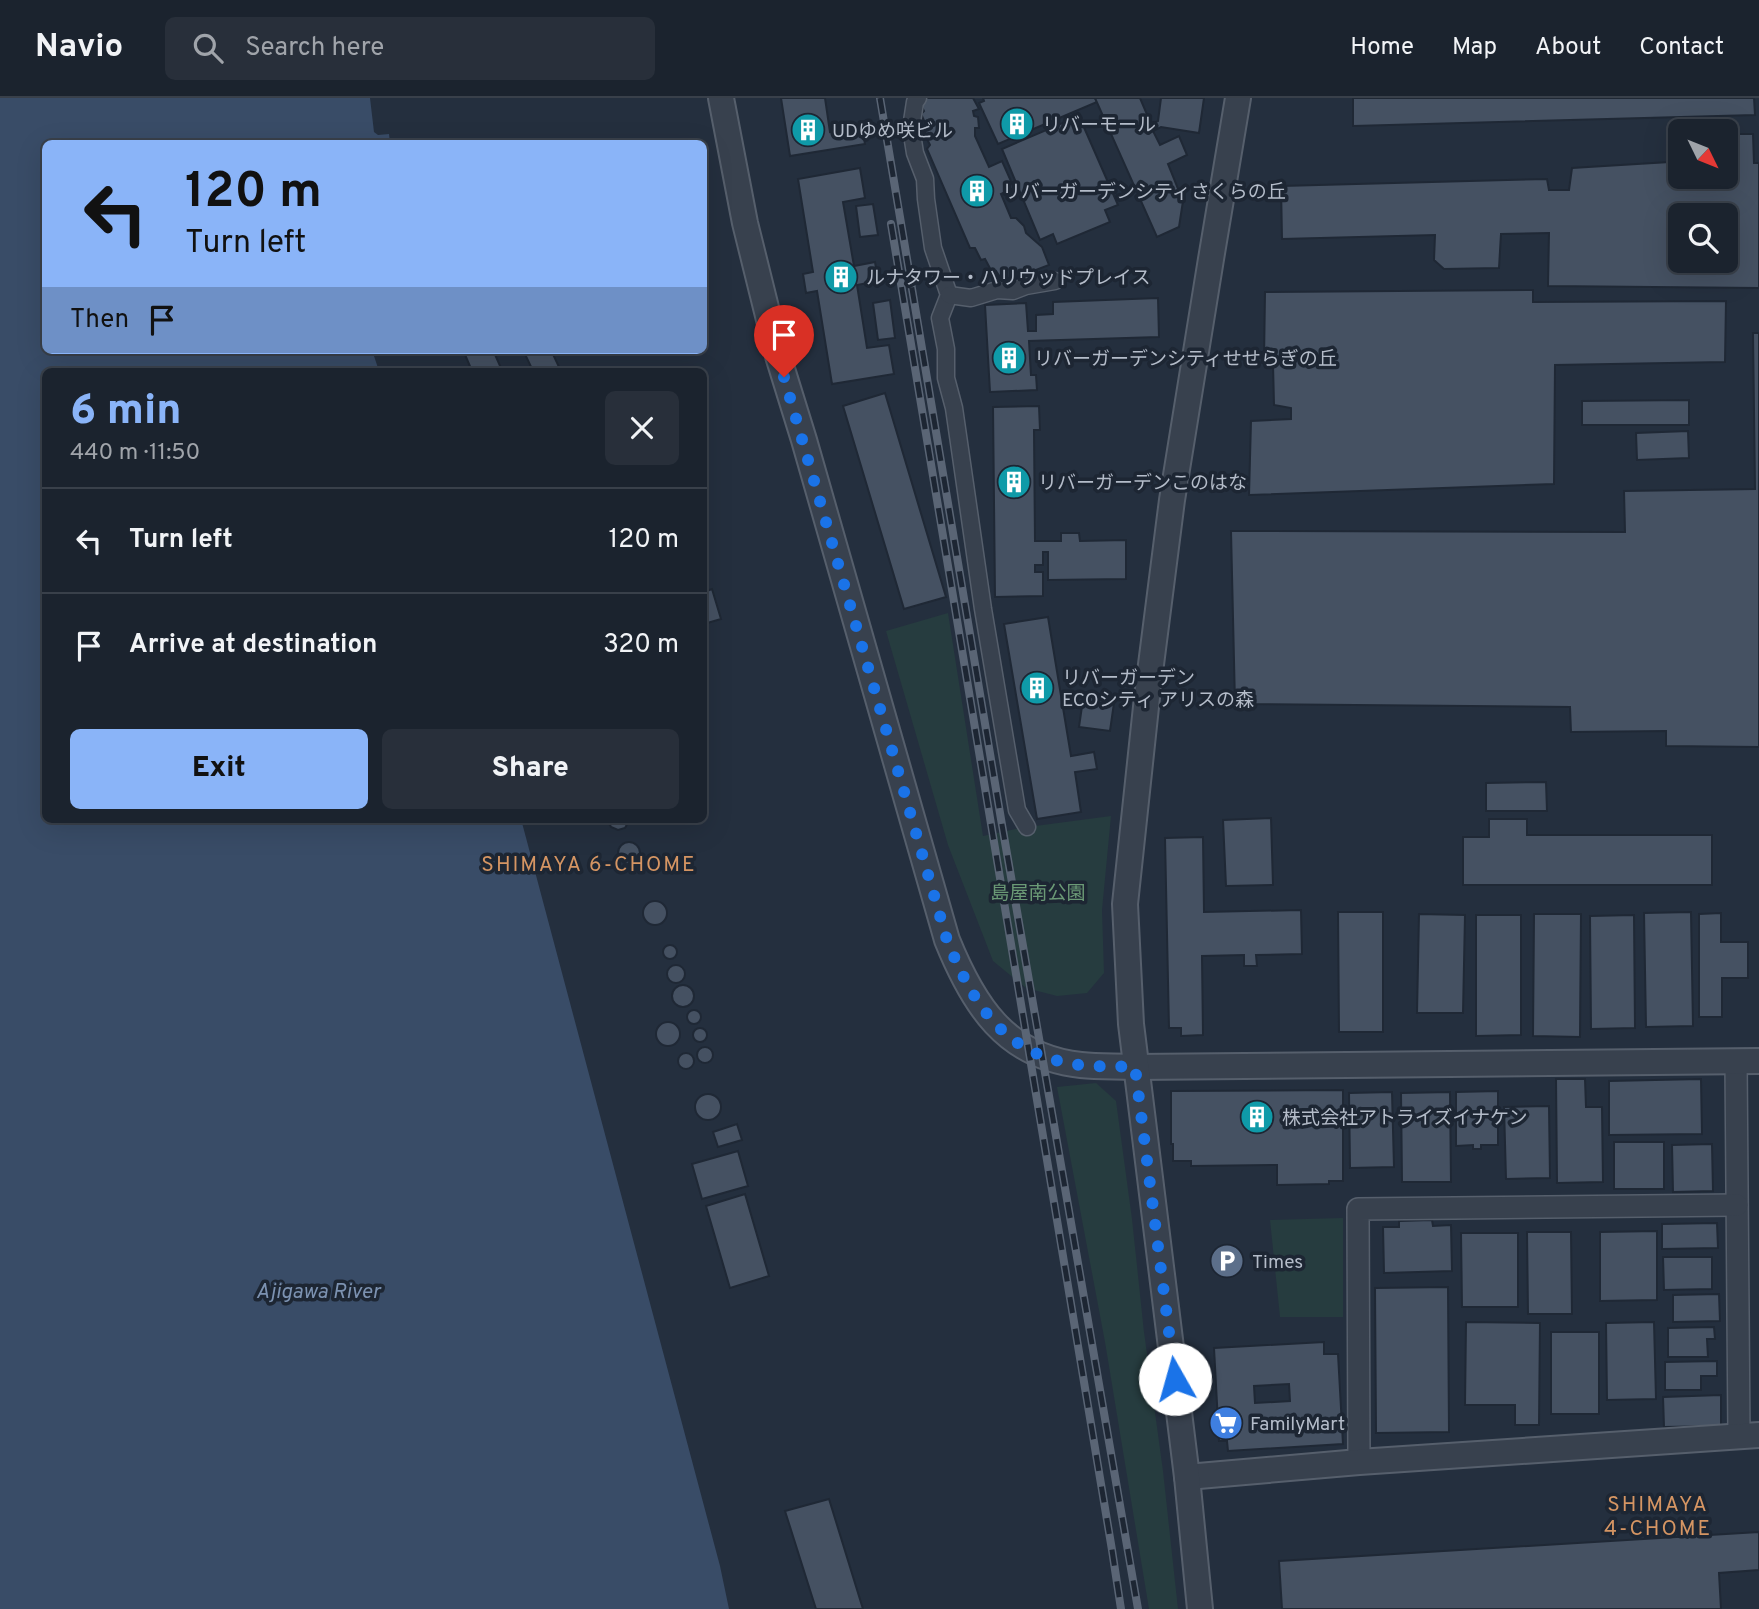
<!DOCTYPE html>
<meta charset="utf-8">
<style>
:root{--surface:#1b232e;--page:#282f3a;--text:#f1f3f6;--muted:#a0a4aa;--line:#39404a;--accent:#8ab4f8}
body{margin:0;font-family:Overpass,"Noto Sans JP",sans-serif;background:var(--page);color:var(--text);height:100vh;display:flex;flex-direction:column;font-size:26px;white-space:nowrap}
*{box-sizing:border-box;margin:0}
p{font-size:23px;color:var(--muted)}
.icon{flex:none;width:38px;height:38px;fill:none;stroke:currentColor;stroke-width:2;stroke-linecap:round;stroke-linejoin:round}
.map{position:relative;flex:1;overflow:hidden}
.panel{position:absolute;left:42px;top:270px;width:665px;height:455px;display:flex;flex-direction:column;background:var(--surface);border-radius:10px;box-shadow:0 7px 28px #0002,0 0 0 2px var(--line)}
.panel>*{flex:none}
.banner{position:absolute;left:42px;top:42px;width:665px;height:214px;border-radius:10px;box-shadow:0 7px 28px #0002,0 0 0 2px var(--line);background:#8ab4f8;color:#111;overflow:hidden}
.needle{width:46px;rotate:133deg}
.buttons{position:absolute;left:1668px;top:21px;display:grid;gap:14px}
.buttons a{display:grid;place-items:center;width:70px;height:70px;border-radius:10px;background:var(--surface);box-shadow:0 7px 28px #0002,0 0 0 2px var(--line);font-size:35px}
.pin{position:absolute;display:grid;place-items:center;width:60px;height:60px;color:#fff;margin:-72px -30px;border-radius:50% 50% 50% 0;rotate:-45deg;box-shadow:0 0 7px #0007}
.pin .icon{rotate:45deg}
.me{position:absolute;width:77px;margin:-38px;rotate:353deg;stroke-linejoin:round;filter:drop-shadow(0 0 5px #0008)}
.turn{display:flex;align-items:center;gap:24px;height:147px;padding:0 28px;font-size:32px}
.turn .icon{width:91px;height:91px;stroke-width:2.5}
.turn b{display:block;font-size:49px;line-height:60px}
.then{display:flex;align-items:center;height:66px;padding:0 28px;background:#0003;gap:14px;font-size:26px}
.round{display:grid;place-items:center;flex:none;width:74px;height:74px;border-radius:10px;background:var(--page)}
.overview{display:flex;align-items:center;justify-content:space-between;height:119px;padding:0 28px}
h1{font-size:42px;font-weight:800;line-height:52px;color:var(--accent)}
.primary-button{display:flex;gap:14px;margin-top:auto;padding:14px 28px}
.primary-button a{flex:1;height:80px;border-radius:10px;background:var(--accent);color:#111;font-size:28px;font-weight:800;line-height:80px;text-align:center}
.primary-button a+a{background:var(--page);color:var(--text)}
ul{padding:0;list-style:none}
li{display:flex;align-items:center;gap:21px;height:105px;padding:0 28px;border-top:2px solid var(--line)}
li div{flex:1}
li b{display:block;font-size:26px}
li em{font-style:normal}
header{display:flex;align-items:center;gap:42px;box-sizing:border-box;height:98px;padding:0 35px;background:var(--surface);border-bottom:2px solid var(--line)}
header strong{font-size:33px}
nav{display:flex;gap:38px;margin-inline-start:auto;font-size:24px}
.search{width:490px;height:63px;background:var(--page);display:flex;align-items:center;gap:18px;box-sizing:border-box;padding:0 24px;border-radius:10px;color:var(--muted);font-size:26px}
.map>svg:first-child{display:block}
</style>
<header>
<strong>Navio</strong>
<div class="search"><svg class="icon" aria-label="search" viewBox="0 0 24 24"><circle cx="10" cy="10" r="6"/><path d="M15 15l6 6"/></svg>Search here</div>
<nav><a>Home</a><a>Map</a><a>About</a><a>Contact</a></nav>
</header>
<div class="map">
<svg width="1759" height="1511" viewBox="0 0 1759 1511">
<rect width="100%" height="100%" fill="#242f3e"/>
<!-- green -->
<g fill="#263c3f">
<polygon points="948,515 983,738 1020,730 1111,718 1102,812 1104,875 1087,895 1057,898 1026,890 993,863 948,747 886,533"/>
<polygon points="1096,985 1116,1003 1132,1121 1144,1234 1163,1373 1178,1511 1149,1511 1105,1244 1057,989"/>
<polygon points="1343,1120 1343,1219 1280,1219 1270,1122"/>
</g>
<!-- water -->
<polygon fill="#394c67" points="0,0 370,0 374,34 378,37 389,36 390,45 46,46 46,252 372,252 379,273 46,273 46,721 521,721 720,1468 729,1511 0,1511"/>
<!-- building -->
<g fill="#455162" stroke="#1f2835" stroke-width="2" fill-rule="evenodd">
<polygon points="781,0 825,0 830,34 862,29 865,46 790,58"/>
<polygon points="920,0 973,0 979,11 973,13 974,18 978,19 979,30 975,30 975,38 989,69 1002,63 1014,90 1001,96 1011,120 1016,120 1024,128 1026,135 1042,149 1049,167 1010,182 1006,179 1000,179 996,173 992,174 985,161 981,162 975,150 970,150 927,51 930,47 923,33 927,29 921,16 924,13 918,1"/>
<polygon points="983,0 1095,0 1097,4 998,46 979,5 984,3"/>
<polygon points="1095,0 1140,0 1151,26 1158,23 1161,0 1204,0 1199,35 1161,29 1153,33 1160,47 1179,38 1187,57 1168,66 1183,103 1179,129 1157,139"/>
<polygon points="1353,0 1754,0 1755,17 1353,28"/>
<polygon points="1079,18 1118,107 1105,112 1110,124 1057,146 1053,136 1040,142 1002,51"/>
<path d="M1675 35H1680V79H1726V36H1753L1754 65H1759V190L1548 188 1549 135 1501 136 1499 170 1444 171 1434 162 1435 137 1282 141 1281 88 1547 81 1549 92H1569L1572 70 1669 64ZM1680 117H1726V163H1680Z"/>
<polygon points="860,70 865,100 843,104 854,168 875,164 878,183 857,187 867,250 889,247 894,276 832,286 817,193 806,195 803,176 813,174 798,81"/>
<polygon points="873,106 878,137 860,139 856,108"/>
<polygon points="1533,192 1533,204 1726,203 1725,264 1555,267 1554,386 1249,397 1251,323 1291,321 1291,310 1274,307 1273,266 1264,262 1265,194"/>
<polygon points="1158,200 1159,239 1029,243 1031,277 1036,277 1037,292 990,294 985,207 1026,205 1028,233 1036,233 1036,217 1053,216 1053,204"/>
<polygon points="890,202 895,240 878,242 873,205"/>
<polygon points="1753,235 1759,235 1759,649 1666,648 1666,633 1571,634 1570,609 1235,606 1231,433 1625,434 1624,393 1755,391"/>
<polygon points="463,252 493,252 501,270 493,273 472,273"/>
<polygon points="523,252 551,252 560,271 556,273 533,273"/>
<polygon points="885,295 946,499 904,511 843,308"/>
<polygon points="1689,302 1689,327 1582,327 1582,303"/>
<polygon points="1039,308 1040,332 1034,332 1035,443 1061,443 1061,435 1079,435 1080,443 1126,442 1126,481 1048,482 1048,454 1043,454 1043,467 1035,467 1035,474 1043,474 1043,498 995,499 993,309"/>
<polygon points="1688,333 1689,360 1637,362 1636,335"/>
<polygon points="712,491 721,521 704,526 704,494"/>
<polygon points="1048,519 1071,658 1094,654 1097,671 1075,674 1081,714 1037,721 1004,526"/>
<polygon points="1084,594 1115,598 1110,633 1079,629"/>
<polygon points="1546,684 1547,713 1486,713 1486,685"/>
<polygon points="1271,720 1273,787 1226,788 1223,722"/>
<polygon points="607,721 630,721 625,730 618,732 611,729"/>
<polygon points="1489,721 1527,721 1527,737 1712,737 1712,787 1463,787 1463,739 1489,739"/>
<polygon points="1203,739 1204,814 1301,812 1302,856 1256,857 1257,868 1244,868 1244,857 1202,858 1203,937 1181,938 1181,930 1169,930 1165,740"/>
<circle cx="629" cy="755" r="11"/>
<circle cx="655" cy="815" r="12"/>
<polygon points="1338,814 1383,814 1383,934 1339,934"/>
<polygon points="1691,814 1693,928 1646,929 1644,815"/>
<polygon points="1721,815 1721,844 1748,844 1748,880 1722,880 1722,919 1699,919 1699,816"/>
<polygon points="1419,816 1465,817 1463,915 1417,915"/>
<polygon points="1534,816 1581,816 1580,939 1533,938"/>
<polygon points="1476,817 1521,817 1521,937 1476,938"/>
<polygon points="1634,817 1635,930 1591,931 1590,818"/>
<circle cx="670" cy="854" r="7"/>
<circle cx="676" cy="876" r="9"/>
<circle cx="683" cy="898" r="11"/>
<circle cx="694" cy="919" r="7"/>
<circle cx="668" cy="936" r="12"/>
<circle cx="700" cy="937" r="7"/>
<circle cx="705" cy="957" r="8"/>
<circle cx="686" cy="963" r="8"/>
<polygon points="1556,981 1585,981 1586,1009 1602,1009 1603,1084 1557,1085"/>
<polygon points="1701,981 1702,1036 1609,1037 1609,983"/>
<polygon points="1343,992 1343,1083 1329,1083 1329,1086 1277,1087 1277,1067 1191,1068 1191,1063 1173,1063 1173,1046 1171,1046 1171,993"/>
<polygon points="1498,993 1498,1047 1481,1047 1481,1051 1473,1051 1473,1047 1456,1048 1456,994"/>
<polygon points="1392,994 1394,1069 1350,1070 1349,995"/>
<polygon points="1450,994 1451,1084 1402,1084 1401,995"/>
<circle cx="708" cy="1009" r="13"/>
<polygon points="1549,1008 1550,1080 1506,1081 1504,1009"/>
<polygon points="737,1026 742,1042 718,1049 713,1034"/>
<rect x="1614" y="1044" width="50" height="47"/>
<polygon points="1712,1046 1713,1093 1673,1094 1672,1047"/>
<polygon points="738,1053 748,1088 702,1101 692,1066"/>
<polygon points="745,1096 769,1178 730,1190 706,1108"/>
<polygon points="1432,1122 1433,1128 1451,1127 1452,1173 1384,1175 1383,1129 1399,1129 1399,1123"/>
<polygon points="1717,1125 1718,1150 1662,1151 1662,1126"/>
<polygon points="1657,1133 1657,1202 1600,1203 1600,1134"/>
<polygon points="1527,1134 1571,1134 1572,1216 1528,1216"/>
<polygon points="1461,1135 1518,1135 1518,1209 1462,1209"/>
<polygon points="1663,1159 1712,1159 1712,1191 1664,1192"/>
<polygon points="1448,1189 1449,1334 1376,1335 1375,1190"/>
<polygon points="1719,1196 1720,1223 1673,1224 1673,1197"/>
<polygon points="1466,1224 1540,1225 1539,1327 1515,1327 1515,1307 1465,1307"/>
<polygon points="1654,1224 1656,1301 1607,1302 1606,1225"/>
<polygon points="1714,1229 1715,1241 1707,1241 1708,1259 1668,1259 1668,1230"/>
<rect x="1551" y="1234" width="48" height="82"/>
<path d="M1324 1244V1256H1338L1343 1346 1228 1353 1227 1343H1219L1214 1250ZM1289 1286 1290 1303 1255 1305 1254 1288Z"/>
<polygon points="1717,1263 1717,1278 1701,1278 1701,1292 1665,1292 1665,1264"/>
<polygon points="1721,1297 1721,1328 1664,1329 1663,1299"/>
<polygon points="829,1401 863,1511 816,1511 785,1413"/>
<polygon points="1759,1434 1759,1472 1719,1475 1721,1511 1282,1511 1279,1463"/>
</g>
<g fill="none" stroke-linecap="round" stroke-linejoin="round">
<defs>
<g id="pedestrian">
<polyline points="918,0 915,4 911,30 915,55 925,81 926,101 933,150 949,197 940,220 946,251 946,280 954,310 983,511 1017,712 1027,729"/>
<polyline points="949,197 971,200 997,192 1013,193 1026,188 1055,183"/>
</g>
<g id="minor">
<polyline points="1736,963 1739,1338"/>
<polyline points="1359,1364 1358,1111 1737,1107"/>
</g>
<g id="tertiary">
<path d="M721 0 745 125 778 258 804 342 947 842C973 906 1005 959 1081 967 1099 969 1118 968 1135 969L1759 963"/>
<polyline points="1187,1379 1359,1364 1759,1337"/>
<polyline points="1200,1511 1187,1379 1131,926 1125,806 1148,590 1172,402 1211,161 1238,0"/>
</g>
</defs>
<!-- pedestrian casing -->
<use href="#pedestrian" stroke="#565f6c" stroke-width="19"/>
<!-- minor casing -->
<use href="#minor" stroke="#565f6c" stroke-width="24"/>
<!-- tertiary casing -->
<use href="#tertiary" stroke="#565f6c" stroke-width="28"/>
<!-- pedestrian -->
<use href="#pedestrian" stroke="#38414e" stroke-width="16"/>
<!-- minor -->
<use href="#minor" stroke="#38414e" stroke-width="21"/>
<!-- tertiary -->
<use href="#tertiary" stroke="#38414e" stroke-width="24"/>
<defs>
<g id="rail">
<polyline points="880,0 1001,721 1138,1511"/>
<polyline points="891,126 1112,1452 1121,1511"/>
</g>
</defs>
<!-- rail casing -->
<use href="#rail" stroke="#5a6575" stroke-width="8"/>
<!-- rail -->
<use href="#rail" stroke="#1d2633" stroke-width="5" stroke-dasharray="16" stroke-linecap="butt"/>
</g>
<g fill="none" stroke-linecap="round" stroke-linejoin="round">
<!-- route -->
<path stroke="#1a73e8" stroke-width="12" stroke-dasharray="0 21.6" d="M784 279 947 842C973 906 1005 959 1081 967 1099 969 1117 968 1135 969L1175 1281"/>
</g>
<!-- icons -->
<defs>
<symbol id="building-disc" viewBox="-11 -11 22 22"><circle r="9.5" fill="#0f9aa8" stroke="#1d2633"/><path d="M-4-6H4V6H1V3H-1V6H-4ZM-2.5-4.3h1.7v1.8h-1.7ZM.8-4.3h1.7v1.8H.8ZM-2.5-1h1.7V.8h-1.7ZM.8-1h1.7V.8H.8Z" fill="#fff"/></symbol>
<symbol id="parking-disc" viewBox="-11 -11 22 22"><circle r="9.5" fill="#5c6f8a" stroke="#1d2633"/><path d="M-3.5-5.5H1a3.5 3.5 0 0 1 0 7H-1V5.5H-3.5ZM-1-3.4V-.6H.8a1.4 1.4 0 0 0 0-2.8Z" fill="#fff"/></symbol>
<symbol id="supermarket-disc" viewBox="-11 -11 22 22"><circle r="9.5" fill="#3f7fe0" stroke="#1d2633"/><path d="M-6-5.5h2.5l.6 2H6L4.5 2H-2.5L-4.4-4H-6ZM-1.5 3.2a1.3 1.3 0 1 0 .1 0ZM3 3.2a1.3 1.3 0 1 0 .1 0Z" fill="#fff"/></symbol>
</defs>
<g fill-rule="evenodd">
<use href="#building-disc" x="998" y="7" width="38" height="38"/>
<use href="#building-disc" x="789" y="13" width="38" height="38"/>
<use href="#building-disc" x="958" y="74" width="38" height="38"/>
<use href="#building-disc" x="822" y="160" width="38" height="38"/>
<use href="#building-disc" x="990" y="241" width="38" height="38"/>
<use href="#building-disc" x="995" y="365" width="38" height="38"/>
<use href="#building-disc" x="1018" y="571" width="38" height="38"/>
<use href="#building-disc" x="1238" y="1000" width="38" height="38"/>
<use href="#parking-disc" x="1208" y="1144" width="38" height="38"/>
<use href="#supermarket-disc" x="1207" y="1306" width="38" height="38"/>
</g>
<g text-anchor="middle" stroke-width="7" stroke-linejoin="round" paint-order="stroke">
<!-- poi labels -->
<g font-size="19" fill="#b4bcc9" stroke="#1d2633" text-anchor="start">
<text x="1042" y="33">リバーモール</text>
<text x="832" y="39">UDゆめ咲ビル</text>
<text x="1002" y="100">リバーガーデンシティさくらの丘</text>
<text x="866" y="186">ルナタワー・ハリウッドプレイス</text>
<text x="1034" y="267">リバーガーデンシティせせらぎの丘</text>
<text x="1038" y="391">リバーガーデンこのはな</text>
<text x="1062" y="586">リバーガーデン<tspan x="1062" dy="22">ECOシティ アリスの森</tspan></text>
<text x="1282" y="1026">株式会社アトライズイナケン</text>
<text x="1252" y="1170">Times</text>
<text x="1250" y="1332">FamilyMart</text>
</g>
<!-- park labels -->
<g font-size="19" fill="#6b9a76" stroke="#1d2633">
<text x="1038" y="801">島屋南公園</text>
</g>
<!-- neighbourhood labels -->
<g font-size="21" letter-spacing="2" fill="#d59563" stroke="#1d2633">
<text x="589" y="773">SHIMAYA 6-CHOME</text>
<text x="1658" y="1413">SHIMAYA<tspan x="1658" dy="24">4-CHOME</tspan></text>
</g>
<!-- water labels -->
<g font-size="21" font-style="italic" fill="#7c92b1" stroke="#1d2633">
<text x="318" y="1200">Ajigawa River</text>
</g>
</g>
</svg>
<div class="buttons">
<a><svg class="needle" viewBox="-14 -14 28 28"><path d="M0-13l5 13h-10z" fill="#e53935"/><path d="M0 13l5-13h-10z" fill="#a0a4aa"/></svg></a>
<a><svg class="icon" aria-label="search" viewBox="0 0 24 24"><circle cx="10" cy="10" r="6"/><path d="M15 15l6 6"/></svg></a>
</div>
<div class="pin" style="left:784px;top:279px;background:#d93025"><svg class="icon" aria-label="arrive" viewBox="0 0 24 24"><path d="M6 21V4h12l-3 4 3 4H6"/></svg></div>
<svg class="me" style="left:1175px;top:1281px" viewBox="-20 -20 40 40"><circle r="19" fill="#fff"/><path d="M0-13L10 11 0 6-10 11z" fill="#1a73e8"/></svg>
<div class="banner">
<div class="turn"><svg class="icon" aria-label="left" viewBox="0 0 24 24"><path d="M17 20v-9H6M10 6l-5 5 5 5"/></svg><div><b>120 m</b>Turn left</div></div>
<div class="then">Then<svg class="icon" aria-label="arrive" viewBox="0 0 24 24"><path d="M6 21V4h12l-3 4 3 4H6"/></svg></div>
</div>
<section class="panel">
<div class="overview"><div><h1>6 min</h1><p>440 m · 11:50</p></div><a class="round"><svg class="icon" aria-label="close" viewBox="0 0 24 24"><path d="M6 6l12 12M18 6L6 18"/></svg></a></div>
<ul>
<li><svg class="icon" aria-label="left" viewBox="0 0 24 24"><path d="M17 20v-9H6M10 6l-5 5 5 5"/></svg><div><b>Turn left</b></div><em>120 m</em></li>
<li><svg class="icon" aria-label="arrive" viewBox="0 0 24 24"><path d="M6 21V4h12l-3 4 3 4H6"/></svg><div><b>Arrive at destination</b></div><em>320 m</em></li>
</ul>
<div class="primary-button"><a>Exit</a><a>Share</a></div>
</section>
</div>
